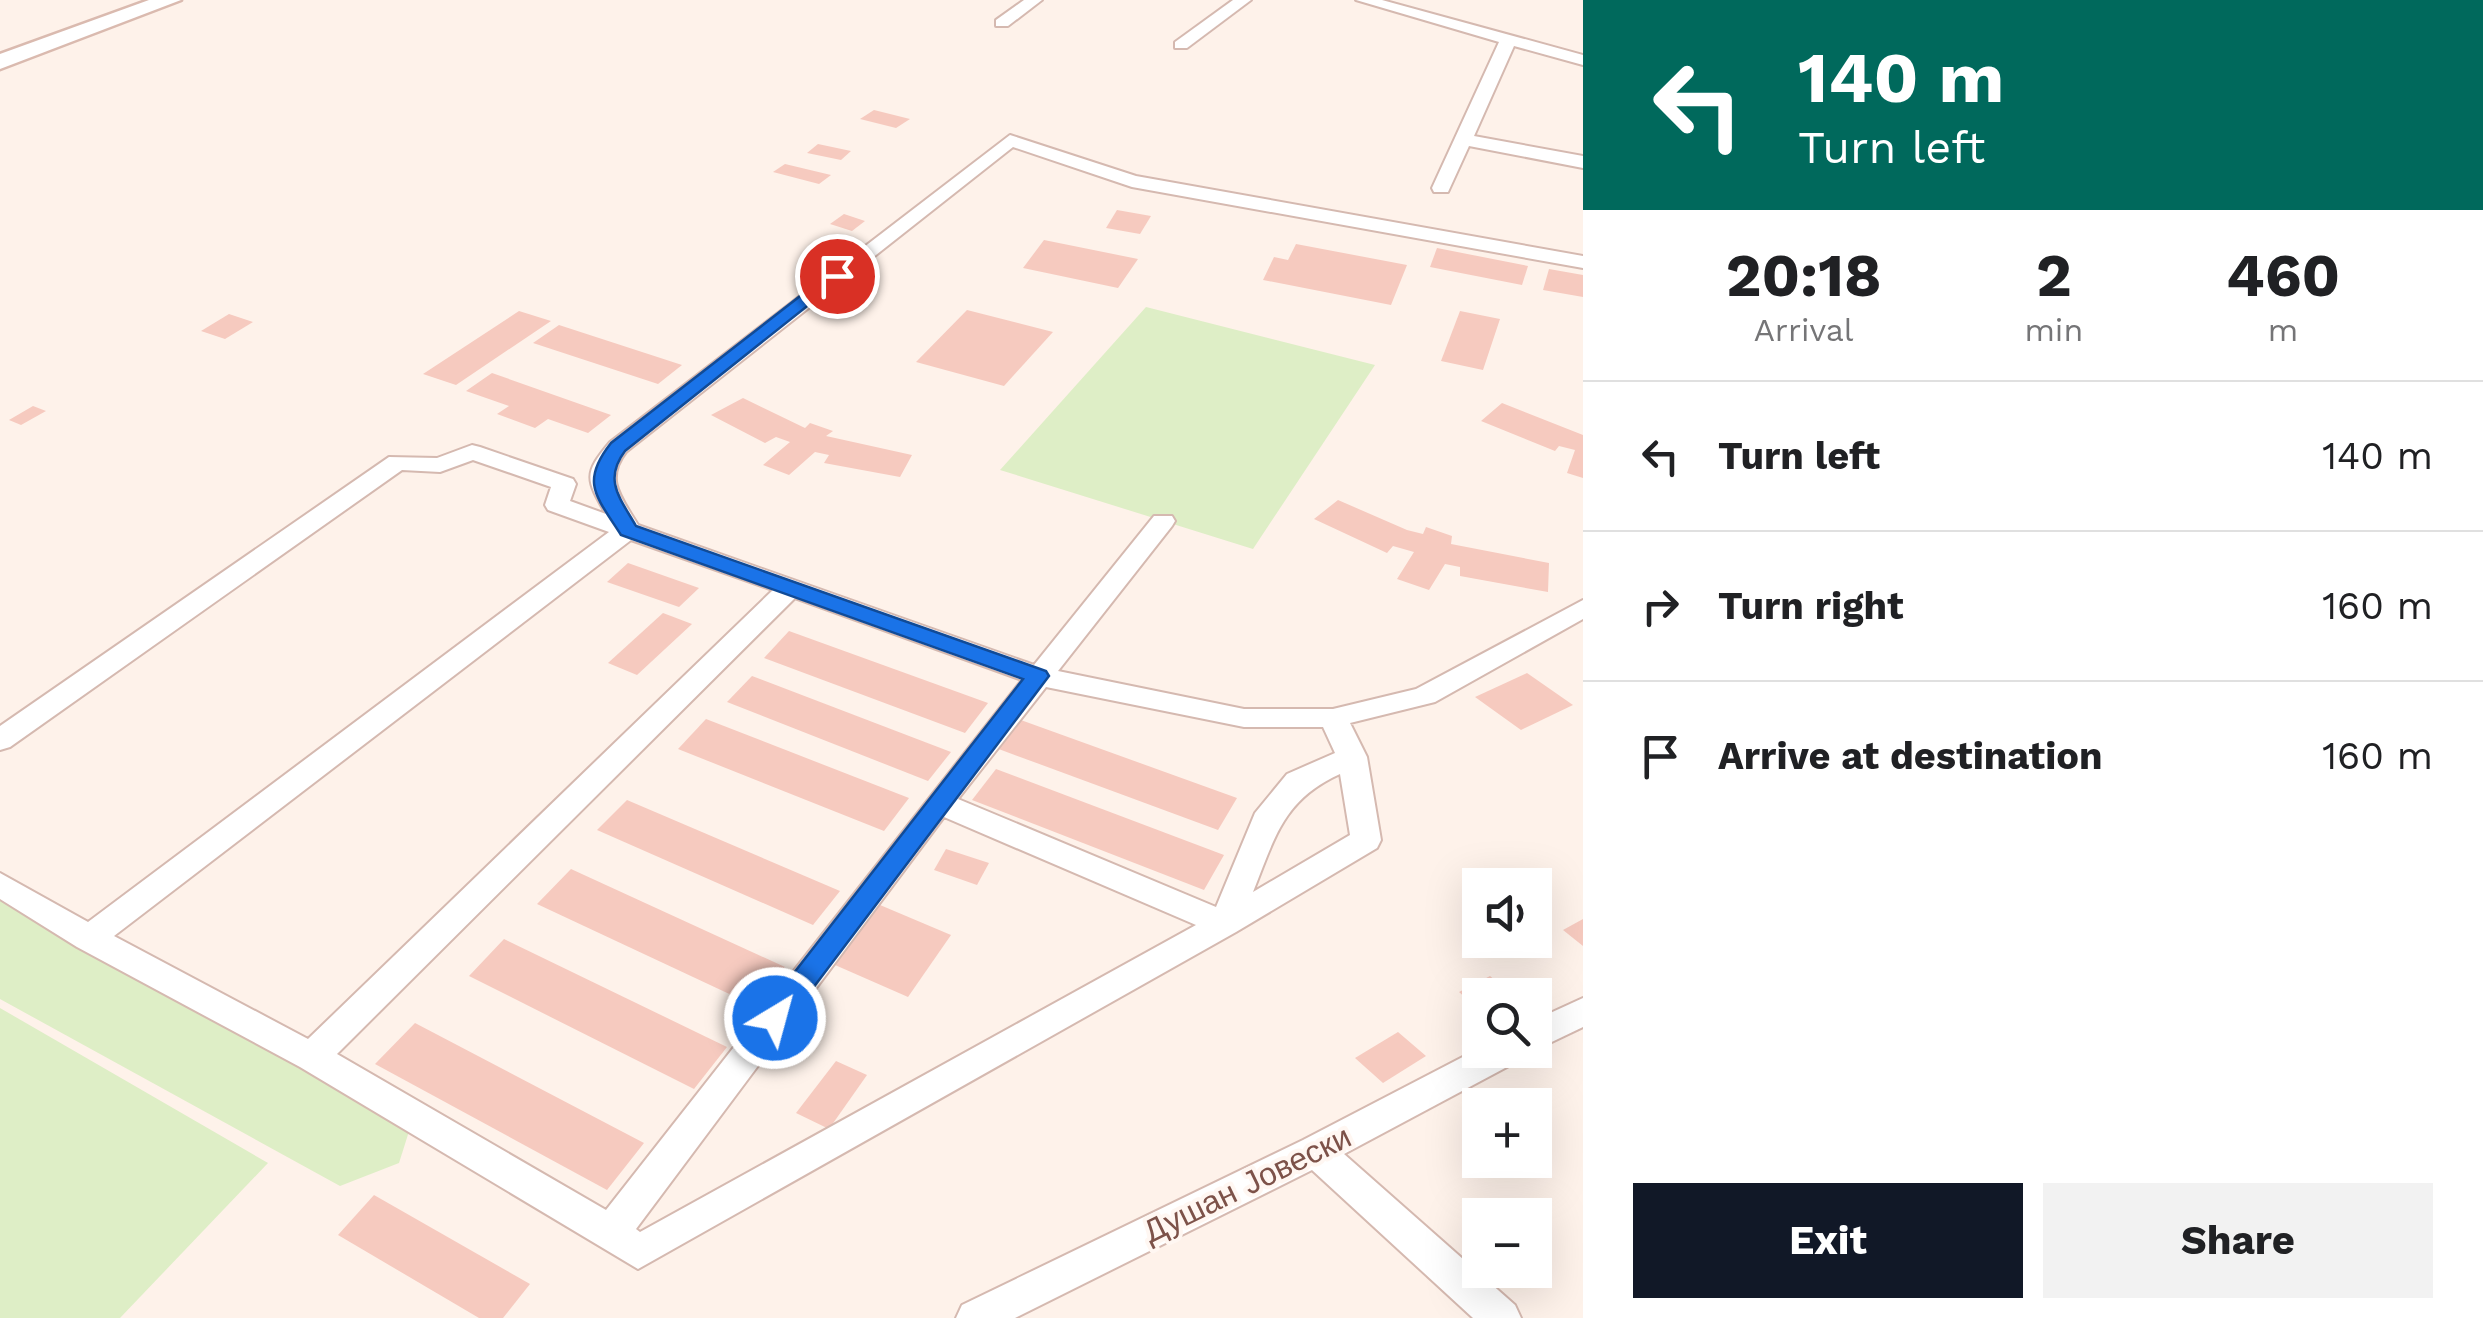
<!DOCTYPE html>
<meta charset="utf-8">
<style>
:root{--surface:#fff;--page:#f2f2f2;--text:#202124;--muted:#757577;--line:#e0e0e0;--accent:#111827}
body{margin:0;font-family:"Work Sans",sans-serif;background:var(--page);color:var(--text);height:100vh;display:flex;flex-direction:column;font-size:38px;white-space:nowrap}
*{box-sizing:border-box;margin:0}
p{font-size:32px;color:var(--muted)}
.icon{flex:none;width:55px;height:55px;fill:none;stroke:currentColor;stroke-width:2;stroke-linecap:round;stroke-linejoin:round}
.map{position:relative;flex:1;overflow:hidden}
.panel{display:flex;flex-direction:column;background:var(--surface);width:900px}
.panel>*{flex:none}
.banner{background:#00695c;color:#fff;overflow:hidden}
.buttons{position:absolute;left:1462px;top:868px;display:grid;gap:20px}
.buttons a{display:grid;place-items:center;width:90px;height:90px;border-radius:0px;background:var(--surface);box-shadow:0 10px 40px #0002;font-size:50px}
.pin{position:absolute;display:grid;place-items:center;width:85px;height:85px;color:#fff;margin:-42px;border:5px solid #fff;border-radius:50%;box-shadow:0 2px 10px #0007}
.me{position:absolute;width:110px;margin:-55px;rotate:37deg;stroke-linejoin:round;filter:drop-shadow(0 0 8px #0008)}
.turn{display:flex;align-items:center;gap:35px;height:210px;padding:0 50px;font-size:45px}
.turn .icon{width:130px;height:130px;stroke-width:2.5}
.turn b{display:block;font-size:70px;line-height:85px}
.eta{display:flex;justify-content:space-evenly;align-items:center;height:170px;text-align:center}
.eta b{font-size:60px;font-weight:700;line-height:70px}
.button{display:flex;gap:20px;margin-top:auto;padding:20px 50px}
.button a{flex:1;height:115px;border-radius:0px;background:var(--accent);color:#fff;font-size:40px;font-weight:700;line-height:115px;text-align:center}
.button a+a{background:var(--page);color:var(--text)}
ul{padding:0;list-style:none}
li{display:flex;align-items:center;gap:30px;height:150px;padding:0 50px;border-top:2px solid var(--line)}
li div{flex:1}
li b{display:block;font-size:38px}
li em{font-style:normal}
main{display:flex;flex:1;min-height:0}
.map>svg:first-child{display:block}
</style>
<main>
<div class="map">
<svg width="1583" height="1318" viewBox="0 0 1583 1318">
<rect width="100%" height="100%" fill="#fef2ea"/>
<!-- green -->
<g fill="#deeec6">
<polygon points="1146,307 1375,365 1253,549 1000,470"/>
<polygon points="0,890 411,1125 399,1163 340,1186 0,999"/>
<polygon points="0,1008 268,1163 120,1318 0,1318"/>
</g>
<!-- building -->
<g fill="#f6cabf">
<polygon points="874,110 910,119 896,128 860,119"/>
<polygon points="818,144 851,151 841,160 807,153"/>
<polygon points="785,164 831,175 819,184 773,172"/>
<polygon points="1117,210 1151,216 1140,234 1106,228"/>
<polygon points="844,214 865,221 852,231 830,224"/>
<polygon points="1044,240 1138,259 1118,288 1023,268"/>
<polygon points="1296,244 1407,265 1391,305 1263,280 1274,257 1288,260"/>
<polygon points="1437,248 1528,266 1522,285 1430,267"/>
<polygon points="1549,269 1583,275 1583,297 1543,290"/>
<polygon points="967,310 1053,332 1004,386 916,362"/>
<polygon points="519,311 551,321 456,385 423,374"/>
<polygon points="1460,311 1500,319 1483,370 1441,361"/>
<polygon points="229,314 253,322 225,339 201,331"/>
<polygon points="559,325 682,365 658,384 533,343"/>
<polygon points="492,373 611,415 588,433 548,419 535,428 497,414 509,406 466,391"/>
<polygon points="743,398 805,428 810,423 833,431 826,436 912,455 900,477 824,463 829,455 815,452 789,475 763,465 790,442 776,437 765,443 711,415"/>
<polygon points="1502,403 1583,435 1583,478 1567,473 1575,450 1559,446 1555,451 1481,421"/>
<polygon points="33,406 46,411 21,425 9,420"/>
<polygon points="1338,500 1407,530 1423,534 1426,527 1452,536 1451,544 1549,563 1548,592 1460,576 1460,567 1445,564 1429,590 1397,579 1414,552 1393,546 1387,553 1314,519"/>
<polygon points="628,563 699,588 679,607 607,582"/>
<polygon points="663,613 692,624 637,675 608,663"/>
<polygon points="789,631 988,703 965,733 764,658"/>
<polygon points="1527,673 1573,705 1521,730 1475,697"/>
<polygon points="752,676 951,752 928,781 727,702"/>
<polygon points="706,719 909,798 884,831 678,749"/>
<polygon points="1018,719 1237,798 1218,830 996,748"/>
<polygon points="996,769 1224,855 1204,890 972,800"/>
<polygon points="627,800 840,891 813,925 597,830"/>
<polygon points="946,849 989,863 977,885 934,870"/>
<polygon points="571,869 785,967 755,1006 537,904"/>
<polygon points="880,905 951,935 908,997 835,965"/>
<polygon points="1583,919 1583,946 1563,930"/>
<polygon points="504,939 727,1047 694,1089 469,976"/>
<polygon points="1490,976 1512,995 1480,995 1480,1011 1459,992"/>
<polygon points="415,1023 644,1143 607,1190 375,1064"/>
<polygon points="1398,1032 1426,1056 1383,1083 1355,1058"/>
<polygon points="836,1061 867,1075 829,1129 796,1113"/>
<polygon points="374,1195 530,1284 503,1318 479,1318 338,1235"/>
</g>
<g fill="none" stroke-linecap="round" stroke-linejoin="round">
<defs>
<g id="street">
<polygon points="1024,0 1042,0 1008,26 996,26 996,20"/>
<polygon points="1233,0 1251,0 1187,48 1175,48 1175,42"/>
<polygon points="1356,0 1382,0 1583,55 1583,65 1514,46 1474,136 1583,156 1583,168 1469,146 1448,192 1434,192 1432,188 1499,42"/>
<path d="M1010 135 1136 176 1583 256V268L1132 187 1013 147 626 452C604 480 622 498 638 525L1034 665 1154 516H1172L1175 521 1172 526 1058 671 1244 709H1333L1416 689 1583 600V619L1435 702 1350 723 1367 757 1381 840 1377 848 1236 932 638 1269 300 1067 77 947 0 899V873L88 922 609 532 548 510 545 505 551 487 473 460 440 472 402 470 10 747 0 750V726L389 457 437 458 472 445 480 447 573 479 576 484 570 501 606 514C586 479 583 474 610 442ZM631 540 773 590 308 1039 114 936ZM795 598 1022 680 606 1210 337 1054ZM1046 687 1244 727H1323L1335 753 1287 774 1255 813 1216 907 958 799ZM1340 774 1350 835 1253 892C1275 837 1283 800 1340 774ZM944 817 1196 925 640 1232 636 1229Z"/>
<polygon points="1583,998 1583,1027 1535,1050 1535,1020"/>
<polygon points="1480,1048 1525,1050 1520,1060 1344,1154 1515,1305 1521,1318 1473,1318 1312,1170 1015,1318 956,1318 962,1305 1303,1140"/>
</g>
<polygon id="secondary" points="149,0 181,0 0,69 0,54"/>
</defs>
<!-- street casing -->
<use href="#street" stroke="#d5b9b0" stroke-width="4"/>
<!-- secondary casing -->
<use href="#secondary" stroke="#dabaaf" stroke-width="5"/>
<!-- street -->
<use href="#street" fill="#fff" fill-rule="evenodd"/>
<!-- secondary -->
<use href="#secondary" fill="#fff" fill-rule="evenodd"/>
</g>
<!-- route -->
<path fill="#1a73e8" stroke="#114b97" stroke-width="2.5" d="M831 272 845 276 625 451C603 480 620 498 636 526L1046 671 1049 676 785 1025H765L761 1018 765 1010 1023 679 621 535C596 496 580 482 611 443Z"/>
<g text-anchor="middle" stroke-width="8" stroke-linejoin="round" paint-order="stroke">
<!-- near-street labels -->
<g font-size="32" fill="#7d5249" stroke="#fff7f2">
<text transform="translate(1247 1184) rotate(-26)" y="11">Душан Јовески</text>
</g>
</g>
</svg>
<div class="buttons">
<a><svg class="icon" aria-label="sound" viewBox="0 0 24 24"><path d="M4 9h4l5-4v14l-5-4H4zM17 9q2 3 0 6"/></svg></a>
<a><svg class="icon" aria-label="search" viewBox="0 0 24 24"><circle cx="10" cy="10" r="6"/><path d="M15 15l6 6"/></svg></a>
<a>+</a>
<a>−</a>
</div>
<div class="pin" style="left:837px;top:276px;background:#d93025"><svg class="icon" aria-label="arrive" viewBox="0 0 24 24"><path d="M6 21V4h12l-3 4 3 4H6"/></svg></div>
<svg class="me" style="left:775px;top:1018px" viewBox="-20 -20 40 40"><circle r="17" fill="#1a73e8" stroke="#fff" stroke-width="3"/><path d="M0-11L8 9 0 5-8 9z" fill="#fff"/></svg>
</div>
<section class="panel">
<div class="banner">
<div class="turn"><svg class="icon" aria-label="left" viewBox="0 0 24 24"><path d="M17 20v-9H6M10 6l-5 5 5 5"/></svg><div><b>140 m</b>Turn left</div></div>
</div>
<div class="eta">
<div><b>20:18</b><p>Arrival</p></div>
<div><b>2</b><p>min</p></div>
<div><b>460</b><p>m</p></div>
</div>
<ul>
<li><svg class="icon" aria-label="left" viewBox="0 0 24 24"><path d="M17 20v-9H6M10 6l-5 5 5 5"/></svg><div><b>Turn left</b></div><em>140 m</em></li>
<li><svg class="icon" aria-label="right" viewBox="0 0 24 24"><path d="M7 20v-9h11M14 6l5 5-5 5"/></svg><div><b>Turn right</b></div><em>160 m</em></li>
<li><svg class="icon" aria-label="arrive" viewBox="0 0 24 24"><path d="M6 21V4h12l-3 4 3 4H6"/></svg><div><b>Arrive at destination</b></div><em>160 m</em></li>
</ul>
<div class="button"><a>Exit</a><a>Share</a></div>
</section>
</main>
